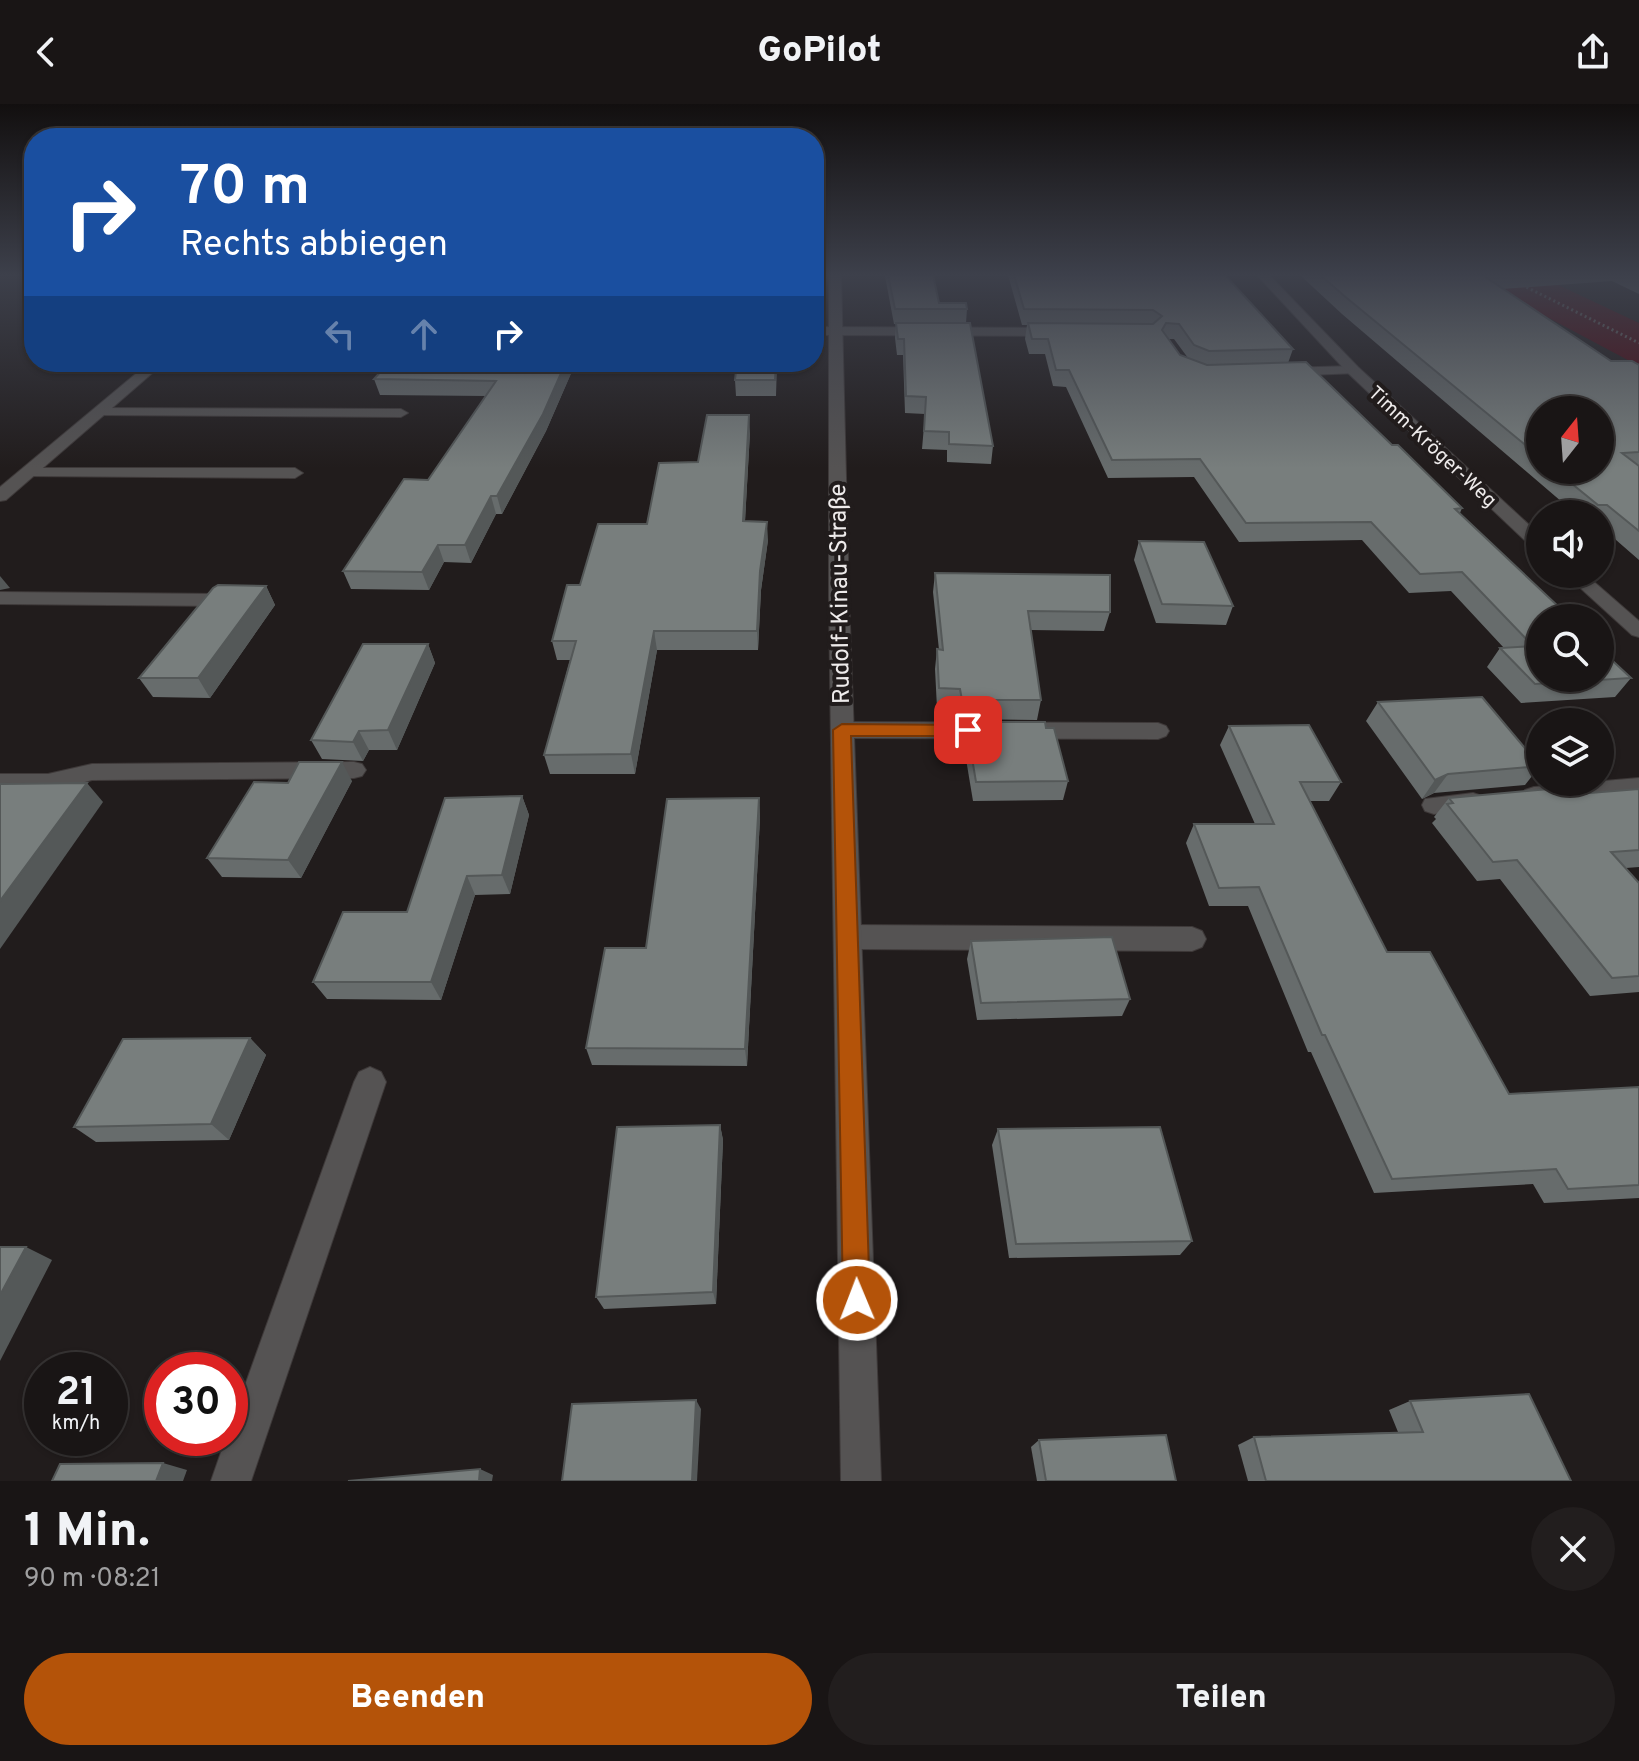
<!DOCTYPE html>
<html lang="de">
<meta charset="utf-8">
<style>
:root{--surface:#191515;--page:#221e1e;--text:#f1f3f6;--muted:#9f9fa0;--line:#373434;--accent:#b45309}
body{margin:0;font-family:Overpass,sans-serif;background:var(--page);color:var(--text);height:100vh;display:flex;flex-direction:column;font-size:30px;white-space:nowrap}
*{box-sizing:border-box;margin:0}
p{font-size:26px;color:var(--muted)}
.icon{flex:none;width:44px;height:44px;fill:none;stroke:currentColor;stroke-width:2;stroke-linecap:round;stroke-linejoin:round}
.map{position:relative;height:1377px;overflow:hidden}
.side{display:flex;flex-direction:column;background:var(--surface);flex:1}
.side>*{flex:none}
.guide{position:absolute;left:24px;top:24px;width:800px;height:244px;border-radius:32px;box-shadow:0 2px 6px #0004,0 0 0 2px var(--line);background:#1a4fa0;color:#fff;overflow:hidden}
.needle{width:52px;rotate:17deg}
.tools{position:absolute;left:1526px;top:292px;display:grid;gap:16px}
.tools a{display:grid;place-items:center;width:88px;height:88px;border-radius:50%;background:var(--surface);box-shadow:0 2px 6px #0004,0 0 0 2px var(--line);font-size:40px}
.speed{position:absolute;left:24px;top:1248px;display:flex;gap:16px;font-size:40px;font-weight:700;text-align:center}
.speed>*{display:grid;place-content:center;width:104px;height:104px;border-radius:50%;background:var(--surface);box-shadow:0 2px 6px #0004,0 0 0 2px var(--line);line-height:1}
.speed small{font-size:20px;font-weight:400}
.speed .limit{border:12px solid #d22;background:#fff;color:#111}
.pin{position:absolute;display:grid;place-items:center;width:68px;height:68px;color:#fff;margin:-34px;border-radius:16px;box-shadow:0 4px 12px #0006}
.me{position:absolute;width:88px;margin:-44px;rotate:359deg;stroke-linejoin:round;filter:drop-shadow(0 0 6px #0008)}
.turn{display:flex;align-items:center;gap:28px;height:168px;padding:0 24px;font-size:36px}
.turn .icon{width:104px;height:104px;stroke-width:2.5}
.turn b{display:block;font-size:56px;line-height:68px}
.lanes{display:flex;align-items:center;height:76px;padding:0 24px;background:#0003;justify-content:center;gap:40px;direction:ltr}
.lanes .off{opacity:.35}
.round{display:grid;place-items:center;flex:none;width:84px;height:84px;border-radius:42px;background:var(--page)}
.overview{display:flex;align-items:center;justify-content:space-between;height:136px;padding:0 24px}
h1{font-size:48px;font-weight:800;line-height:60px}
.button{display:flex;gap:16px;margin-top:auto;padding:16px 24px}
.button a{flex:1;height:92px;border-radius:48px;background:var(--accent);color:#fff;font-size:32px;font-weight:800;line-height:92px;text-align:center}
.button a+a{background:var(--page);color:var(--text)}
header{display:flex;justify-content:space-between;align-items:center;height:104px;padding:0 24px;background:var(--surface);font-size:36px;font-weight:800}
.map>svg:first-child{display:block}
</style>
<header><svg class="icon" aria-label="back" viewBox="0 0 24 24"><path d="M15 5l-7 7 7 7"/></svg>GoPilot<svg class="icon" aria-label="share" viewBox="0 0 24 24"><path d="M12 15V3M7 8l5-5 5 5M5 13v7h14v-7"/></svg></header>
<div class="map">
<svg width="1639" height="1377" viewBox="0 0 1639 1377">
<rect width="100%" height="100%" fill="#211c1c"/>
<!-- green -->
<polygon fill="#4e050f" points="1468,171 1537,171 1639,219 1639,262"/>
<g fill="none" stroke-linecap="round" stroke-linejoin="round">
<defs>
<g id="lane">
<polygon points="814,223 1059,224 1065,228 1059,232 814,231"/>
<polygon points="1353,262 1360,266 1358,269 1283,272 1276,268 1283,264"/>
<polygon points="101,304 401,305 408,309 401,313 96,311 94,308"/>
<polygon points="29,364 295,364 303,369 295,374 23,372 23,366"/>
<polygon points="0,488 220,490 230,496 220,502 0,500"/>
<polygon points="842,618 1158,619 1166,622 1169,627 1166,632 1158,635 842,634 834,631 831,626 834,621"/>
<polygon points="354,658 362,660 366,666 362,672 354,674 92,676 48,688 0,688 0,670 48,670 92,660"/>
<polygon points="1639,674 1639,692 1534,701 1525,698 1522,692 1525,686 1534,683"/>
<polygon points="1473,689 1482,692 1485,698 1482,704 1434,710 1425,707 1422,701 1425,695"/>
<polygon points="849,821 1192,823 1202,827 1206,835 1202,843 1192,847 849,845 839,841 835,833 839,825"/>
<polygon points="370,963 381,968 386,978 251,1377 211,1377 226,1334 230,1334 230,1323 354,978 359,968"/>
</g>
<g id="street">
<polygon points="829,171 841,171 849,494 881,1377 841,1377 829,494"/>
<polygon points="1257,171 1269,171 1358,263 1540,431 1540,446 1534,445 1348,269"/>
<polygon points="150,258 165,258 6,396 0,397 0,383"/>
<polygon points="1565,470 1585,470 1639,517 1639,533 1632,531"/>
</g>
</defs>
<!-- lane casing -->
<use href="#lane" stroke="#3e3939" stroke-width="2"/>
<!-- street casing -->
<use href="#street" stroke="#3e3939" stroke-width="2"/>
<!-- path -->
<polyline stroke="#716c6c" stroke-width="3" stroke-dasharray="2 3" stroke-linecap="butt" points="1522,181 1639,239"/>
<!-- lane -->
<use href="#lane" fill="#555353" fill-rule="evenodd"/>
<!-- street -->
<use href="#street" fill="#555353" fill-rule="evenodd"/>
</g>
<!-- wall -->
<g fill="#676c6c" fill-rule="evenodd">
<polygon points="877,171 933,171 939,199 967,205 966,219 993,342 991,360 947,358 947,346 922,345 925,310 905,309 903,251 897,251 895,234 896,220 894,220 885,172 877,172"/>
<path d="M1008 171H1225L1293 245 1288 259 1392 341 1462 404 1460 409 1560 504 1558 507 1631 574 1615 593 1521 599 1487 563 1500 544H1504L1451 487 1409 489 1362 436 1239 438 1194 373 1108 374 1066 283 1053 282 1045 250H1029L1025 235 1027 221H1022ZM1168 235H1174L1188 254 1180 251Z"/>
<path d="M1300 171H1639V190L1612 177 1502 185 1611 257 1639 261V456L1600 422V410H1576L1342 210ZM1540 306 1600 366H1540Z"/>
<polygon points="576,258 546,327 502,410 496,410 471,459 444,458 429,486 351,485 343,467 428,376 486,292 380,291 374,275"/>
<polygon points="777,258 776,292 736,292 735,276"/>
<polygon points="750,328 745,417 768,436 761,486 758,546 657,546 635,670 550,670 544,651 570,556 557,556 552,537 580,481 647,420 698,358"/>
<polygon points="1139,437 1233,502 1226,521 1156,519 1134,456"/>
<polygon points="935,469 1110,508 1104,527 1031,526 1041,596 1037,616 959,615 957,604 937,604 935,565 937,545 939,546 933,488"/>
<polygon points="266,482 275,501 210,594 153,593 139,574"/>
<polygon points="428,540 435,559 397,646 369,646 363,657 322,655 311,636"/>
<polygon points="1378,598 1540,662 1525,681 1434,689 1422,695 1366,617"/>
<polygon points="966,618 1046,624 1068,677 1063,696 973,697 963,637"/>
<polygon points="1229,622 1341,678 1329,697 1310,697 1387,848 1509,990 1639,983 1639,1094 1544,1099 1533,1080 1374,1089 1311,948 1308,948 1248,802 1209,802 1186,739 1194,720 1255,720 1220,641"/>
<polygon points="352,677 301,774 222,773 207,754 288,679"/>
<polygon points="1639,685 1639,763 1626,764 1639,779 1639,888 1590,892 1500,775 1477,777 1432,719 1436,715 1434,713 1449,694 1565,691"/>
<polygon points="522,692 529,711 510,790 475,791 441,896 327,895 313,878 407,808"/>
<polygon points="759,694 760,714 747,962 592,961 586,944 646,844"/>
<polygon points="971,837 1130,895 1122,912 977,916 967,855"/>
<polygon points="250,934 266,951 229,1036 96,1038 74,1023"/>
<polygon points="720,1021 723,1036 716,1200 604,1205 596,1193"/>
<polygon points="998,1025 1192,1137 1180,1151 1009,1154 992,1041"/>
<polygon points="1410,1297 1571,1377 1248,1377 1238,1341 1254,1333 1398,1328 1389,1306"/>
<polygon points="1039,1336 1176,1377 1037,1377 1031,1343"/>
</g>
<!-- shaded-wall -->
<g fill="#545858">
<polygon points="566,258 576,258 546,327 502,410 497,392"/>
<polygon points="749,311 750,328 744,435 743,417"/>
<polygon points="491,392 496,410 471,459 465,441"/>
<polygon points="767,418 768,436 761,486 758,546 757,527 760,467"/>
<polygon points="438,441 444,458 429,486 422,468"/>
<polygon points="0,472 10,484 0,486"/>
<polygon points="266,482 275,501 210,594 198,574"/>
<polygon points="654,527 657,546 635,670 631,650"/>
<polygon points="428,540 435,559 397,646 388,626"/>
<polygon points="359,627 369,646 363,657 353,638"/>
<polygon points="342,658 352,677 301,774 288,756"/>
<polygon points="1448,670 1434,689 1422,695 1435,676"/>
<polygon points="87,679 103,698 0,845 0,797"/>
<polygon points="522,692 529,711 510,790 502,771"/>
<polygon points="759,694 760,714 747,962 745,945"/>
<polygon points="467,772 475,791 441,896 431,878"/>
<polygon points="250,934 266,951 229,1036 211,1020"/>
<polygon points="720,1021 723,1036 716,1200 713,1188"/>
<polygon points="26,1143 52,1156 0,1257 0,1191"/>
<polygon points="696,1296 701,1305 697,1377 692,1377"/>
<polygon points="163,1359 187,1366 183,1377 156,1377"/>
<polygon points="480,1365 493,1371 492,1377 479,1377"/>
</g>
<!-- building -->
<g fill="#787e7d" stroke="#545858" stroke-width="2">
<polygon points="888,171 933,171 939,199 966,199 967,205 895,205"/>
<polygon points="1014,171 1225,171 1293,245 1209,247 1194,241 1179,220 1166,219 1162,226 1180,251 1207,261 1306,258 1392,341 1398,341 1462,404 1455,405 1560,504 1555,504 1566,514 1540,514 1540,574 1600,574 1600,545 1631,574 1535,580 1500,544 1533,542 1462,468 1420,470 1371,418 1246,419 1200,355 1112,356 1069,266 1056,266 1048,235 1032,235 1028,219 1153,220 1162,212 1153,206 1024,205"/>
<polygon points="1320,171 1508,171 1484,172 1611,257 1632,257 1639,261 1639,348 1622,349 1639,362 1639,427 1607,401 1598,401 1555,366 1600,366 1600,306 1540,306 1540,353 1348,195"/>
<polygon points="896,219 970,219 993,342 949,340 949,328 924,327 926,293 906,292 904,235 898,235"/>
<polygon points="389,258 566,258 543,310 497,392 491,392 465,441 438,441 422,468 343,467 404,375 428,376 496,277 374,275"/>
<polygon points="737,258 776,258 775,276 735,276"/>
<polygon points="707,311 749,311 743,417 767,418 760,467 757,527 654,527 631,650 544,651 576,537 552,537 567,481 580,481 598,420 647,420 659,359 698,358"/>
<polygon points="1139,437 1204,438 1233,502 1162,500"/>
<polygon points="935,469 1110,471 1110,508 1028,507 1041,596 962,596 960,585 939,584 937,545 943,546"/>
<polygon points="218,481 266,482 198,574 139,574 213,484"/>
<polygon points="363,540 428,540 388,626 359,627 353,638 311,636"/>
<polygon points="1482,593 1540,662 1448,670 1435,676 1378,598"/>
<polygon points="966,618 1045,618 1046,624 1054,624 1068,677 976,678"/>
<polygon points="1309,621 1341,678 1300,678 1387,848 1430,848 1509,990 1639,983 1639,1081 1568,1085 1556,1065 1392,1075 1325,931 1322,931 1259,783 1219,784 1194,720 1274,720 1229,622"/>
<polygon points="299,658 342,658 288,756 207,754 254,678 288,679"/>
<polygon points="87,679 0,797 0,680"/>
<polygon points="1560,684 1565,691 1639,685 1639,746 1611,748 1639,779 1639,872 1612,874 1517,756 1493,758 1447,700 1453,699 1449,694"/>
<polygon points="522,692 502,771 467,772 431,878 313,878 343,808 407,808 445,694"/>
<polygon points="759,694 745,945 586,944 605,844 646,844 667,695"/>
<polygon points="1112,833 1130,895 981,899 971,837"/>
<polygon points="250,934 211,1020 74,1023 123,935"/>
<polygon points="720,1021 713,1188 596,1193 617,1023"/>
<polygon points="1160,1023 1192,1137 1016,1140 998,1025"/>
<polygon points="0,1143 26,1143 0,1191"/>
<polygon points="1529,1290 1571,1377 1266,1377 1254,1333 1423,1328 1410,1297"/>
<polygon points="696,1296 692,1377 562,1377 572,1300"/>
<polygon points="1166,1331 1176,1377 1046,1377 1039,1336"/>
<polygon points="163,1359 156,1377 52,1377 60,1360"/>
<polygon points="480,1365 479,1377 348,1377"/>
</g>
<!-- sky -->
<linearGradient id="sky" x2="0" y2="1"><stop stop-color="#120f0f"/><stop offset="0.47" stop-color="#3d404b"/><stop offset="1" stop-color="#3d404b" stop-opacity="0"/></linearGradient>
<rect width="1639" height="364" fill="url(#sky)"/>
<!-- route -->
<polygon fill="#b45309" stroke="#753606" stroke-width="2" points="842,620 968,621 977,626 968,632 851,632 870,1196 866,1205 857,1209 847,1205 843,1196 833,626"/>
<g text-anchor="middle" stroke-width="8" stroke-linejoin="round" paint-order="stroke">
<!-- far-street labels -->
<g font-size="20" fill="#eeebeb" stroke="#211c1c">
<text transform="translate(1433 342) rotate(43)" y="7">Timm-Kröger-Weg</text>
</g>
<!-- street labels -->
<g font-size="24" fill="#eeebeb" stroke="#211c1c">
<text transform="translate(839 490) rotate(-91)" y="8">Rudolf-Kinau-Straße</text>
</g>
</g>
</svg>
<div class="tools">
<a><svg class="needle" viewBox="-14 -14 28 28"><path d="M0-13l5 13h-10z" fill="#e53935"/><path d="M0 13l5-13h-10z" fill="#9f9fa0"/></svg></a>
<a><svg class="icon" aria-label="sound" viewBox="0 0 24 24"><path d="M4 9h4l5-4v14l-5-4H4zM17 9q2 3 0 6"/></svg></a>
<a><svg class="icon" aria-label="search" viewBox="0 0 24 24"><circle cx="10" cy="10" r="6"/><path d="M15 15l6 6"/></svg></a>
<a><svg class="icon" aria-label="layers" viewBox="0 0 24 24"><path d="M12 4l9 5-9 5-9-5zM3 14l9 5 9-5"/></svg></a>
</div>
<div class="speed"><div>21<small>km/h</small></div><div class="limit">30</div></div>
<div class="pin" style="left:968px;top:626px;background:#d93025"><svg class="icon" aria-label="arrive" viewBox="0 0 24 24"><path d="M6 21V4h12l-3 4 3 4H6"/></svg></div>
<svg class="me" style="left:857px;top:1196px" viewBox="-20 -20 40 40"><circle r="17" fill="#b45309" stroke="#fff" stroke-width="3"/><path d="M0-11L8 9 0 5-8 9z" fill="#fff"/></svg>
<div class="guide">
<div class="turn"><svg class="icon" aria-label="right" viewBox="0 0 24 24"><path d="M7 20v-9h11M14 6l5 5-5 5"/></svg><div><b>70 m</b>Rechts abbiegen</div></div>
<div class="lanes"><svg class="icon off" aria-label="left" viewBox="0 0 24 24"><path d="M17 20v-9H6M10 6l-5 5 5 5"/></svg><svg class="icon off" aria-label="ahead" viewBox="0 0 24 24"><path d="M12 20V5M6 11l6-6 6 6"/></svg><svg class="icon" aria-label="right" viewBox="0 0 24 24"><path d="M7 20v-9h11M14 6l5 5-5 5"/></svg></div>
</div>
</div>
<section class="side">
<div class="overview"><div><h1>1 Min.</h1><p>90 m · 08:21</p></div><a class="round"><svg class="icon" aria-label="close" viewBox="0 0 24 24"><path d="M6 6l12 12M18 6L6 18"/></svg></a></div>
<div class="button"><a>Beenden</a><a>Teilen</a></div>
</section>
